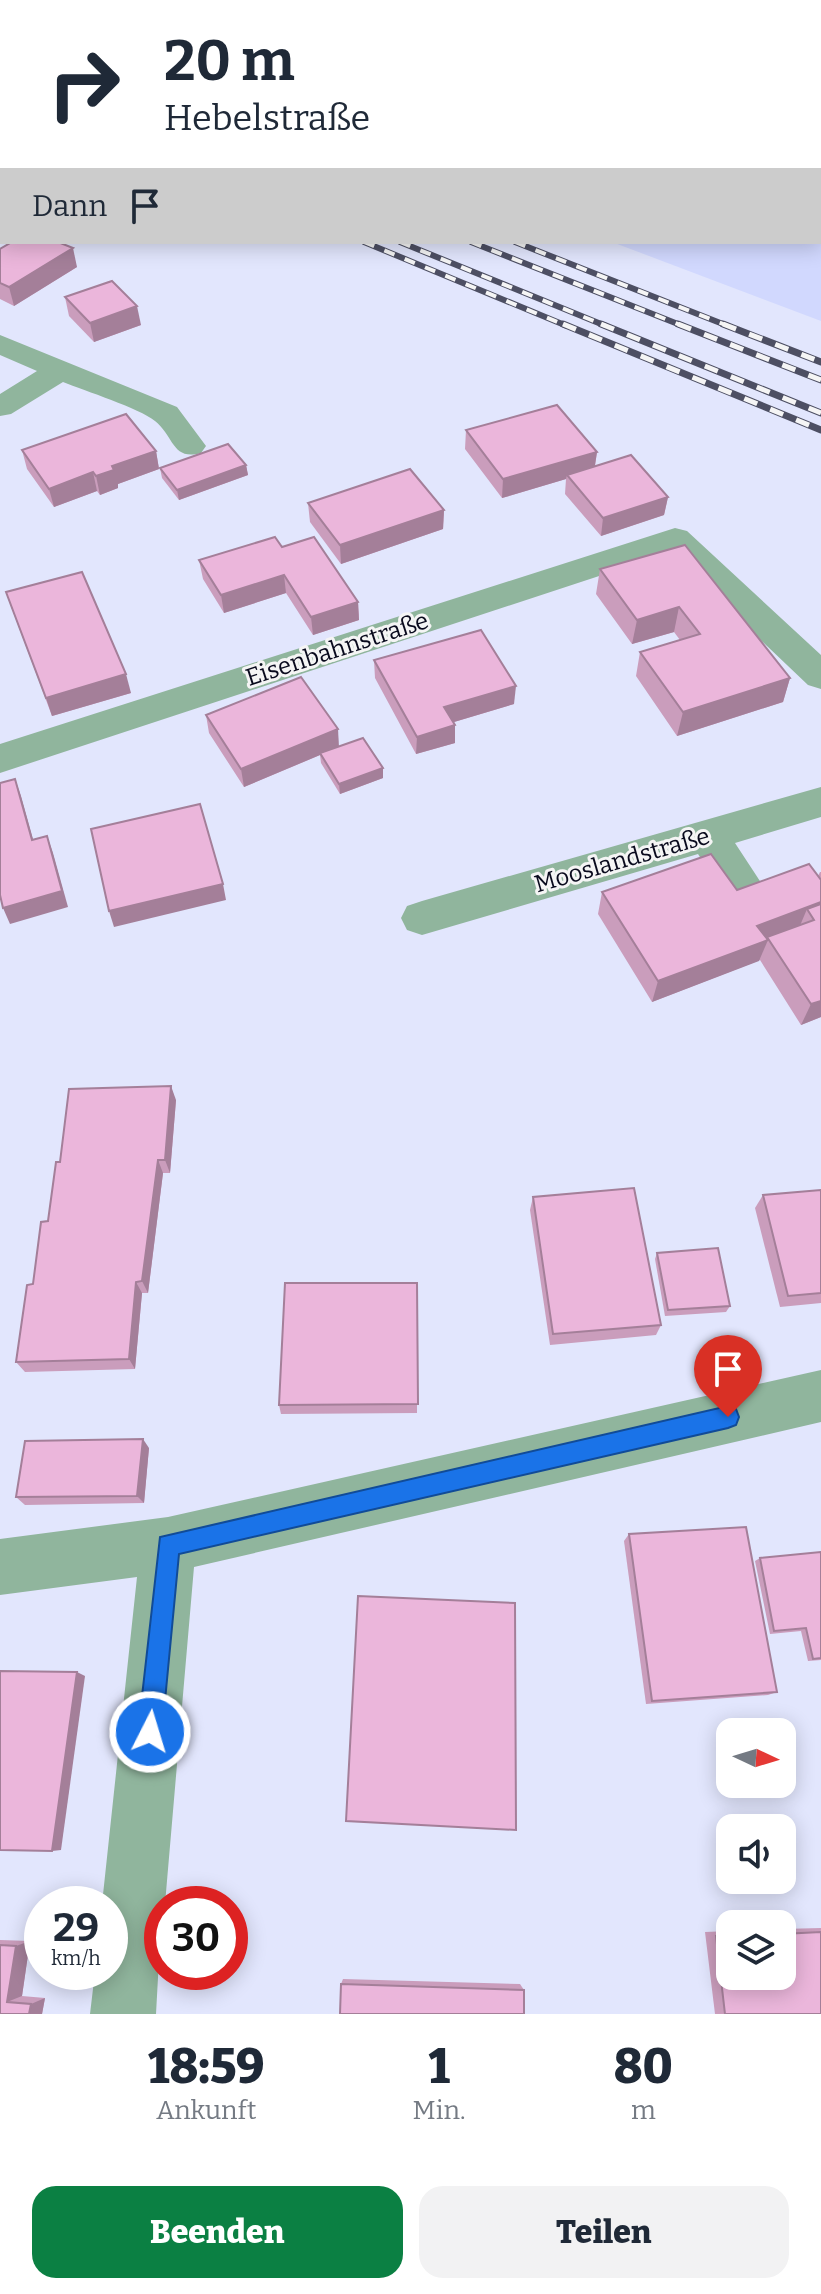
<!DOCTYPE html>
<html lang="de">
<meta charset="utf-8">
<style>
:root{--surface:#fff;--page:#f2f2f3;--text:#1f2937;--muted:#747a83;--accent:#0b8043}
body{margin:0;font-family:Bitter,serif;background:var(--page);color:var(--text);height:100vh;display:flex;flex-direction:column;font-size:30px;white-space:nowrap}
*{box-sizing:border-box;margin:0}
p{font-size:26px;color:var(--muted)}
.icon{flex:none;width:44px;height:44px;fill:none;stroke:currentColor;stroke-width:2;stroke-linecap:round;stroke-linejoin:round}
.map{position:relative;height:2014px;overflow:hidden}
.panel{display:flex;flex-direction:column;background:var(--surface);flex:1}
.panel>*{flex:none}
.guide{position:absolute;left:0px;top:0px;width:822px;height:244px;box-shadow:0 4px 20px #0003;background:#fff;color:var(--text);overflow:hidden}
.needle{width:52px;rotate:94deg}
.tools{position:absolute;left:716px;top:1718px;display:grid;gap:16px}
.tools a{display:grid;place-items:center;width:80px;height:80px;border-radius:16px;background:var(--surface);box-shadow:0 4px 20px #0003;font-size:40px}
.speed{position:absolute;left:24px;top:1886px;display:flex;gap:16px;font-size:40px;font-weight:700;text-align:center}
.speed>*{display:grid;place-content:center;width:104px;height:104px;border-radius:50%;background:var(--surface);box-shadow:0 4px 20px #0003;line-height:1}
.speed small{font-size:20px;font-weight:400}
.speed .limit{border:12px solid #d22;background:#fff;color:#111}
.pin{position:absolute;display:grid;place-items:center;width:68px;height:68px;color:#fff;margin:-82px -34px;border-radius:50% 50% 50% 0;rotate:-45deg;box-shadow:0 0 8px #0007}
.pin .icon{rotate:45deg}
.me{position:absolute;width:88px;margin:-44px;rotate:5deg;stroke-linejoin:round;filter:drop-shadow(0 0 6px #0008)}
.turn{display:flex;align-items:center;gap:28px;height:168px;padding:0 32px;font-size:36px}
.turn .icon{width:104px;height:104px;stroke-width:2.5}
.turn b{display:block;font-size:56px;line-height:68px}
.then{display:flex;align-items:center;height:76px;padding:0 32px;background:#0003;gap:16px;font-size:30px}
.eta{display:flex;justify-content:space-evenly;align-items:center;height:136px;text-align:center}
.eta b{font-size:48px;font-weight:800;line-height:56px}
.button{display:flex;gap:16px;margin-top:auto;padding:16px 32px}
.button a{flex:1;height:92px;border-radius:24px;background:var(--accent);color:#fff;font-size:32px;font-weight:800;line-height:92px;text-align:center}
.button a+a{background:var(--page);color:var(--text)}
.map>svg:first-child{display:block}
</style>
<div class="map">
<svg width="821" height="2014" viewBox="0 0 821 2014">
<rect width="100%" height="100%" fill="#e2e6fd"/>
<!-- built -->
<polygon fill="#d1d8fe" points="137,0 821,0 821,321 612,242 820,242 820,2 133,2"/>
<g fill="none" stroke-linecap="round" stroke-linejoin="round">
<!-- minor -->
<g fill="#90b59d" fill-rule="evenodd">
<polygon points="178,0 202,0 203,2 178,2"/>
<rect x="820" y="157" width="1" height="16"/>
<path d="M0 335 177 407 206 446 201 453C172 461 174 436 155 421 139 408 85 391 63 382L11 414 0 416V394L37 371 0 355Z"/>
<polygon points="675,528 687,531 821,655 821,689 808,685 669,553 0,773 0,744"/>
<path d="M821 787V817L735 843 771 898 765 910C729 922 715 879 698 854L422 935 407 930 401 918 407 906 422 901Z"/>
<polygon points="821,1370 821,1422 194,1567 165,1904 162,1904 156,2014 90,2014 95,1972 110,1972 110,1904 102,1904 137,1577 0,1595 0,1539 168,1517"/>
</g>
<defs>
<g id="rail-far1">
<polyline points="364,242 567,326"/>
<polyline points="400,242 606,326"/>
<polyline points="471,242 683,326"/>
<polyline points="515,242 728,326"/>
</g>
<g id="rail">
<polyline points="563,324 821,430"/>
<polyline points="601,324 821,413"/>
<polyline points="678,324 821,380"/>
<polyline points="723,324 821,362"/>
</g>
</defs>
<!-- rail-far1 casing -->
<use href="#rail-far1" stroke="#4d4f63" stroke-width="6"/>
<!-- rail casing -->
<use href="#rail" stroke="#4d4f63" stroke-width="7"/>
<!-- rail-far1 -->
<use href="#rail-far1" stroke="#f5f5f5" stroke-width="4" stroke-dasharray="11" stroke-linecap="butt"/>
<!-- rail -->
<use href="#rail" stroke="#f5f5f5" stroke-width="5" stroke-dasharray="14" stroke-linecap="butt"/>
</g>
<!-- wall -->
<g fill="#ca9dbc">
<polygon points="214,0 652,0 649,2 220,2"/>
<polygon points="821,0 821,105 820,104"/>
<polygon points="0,249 77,267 14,306 0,299"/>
<polygon points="65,297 141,325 94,342 69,316"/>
<polygon points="466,430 597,452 595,466 668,497 664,515 601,536 565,494 566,479 502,498 465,449"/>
<polygon points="22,450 156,451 159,469 118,484 118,488 100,495 97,491 54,507 27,469"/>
<polygon points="246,465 248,475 179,500 162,478 160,468"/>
<polygon points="308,503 444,510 443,529 341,564 310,522"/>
<polygon points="685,545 790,678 783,702 677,736 636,676 640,652 680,640 674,632 632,644 596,594 600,569"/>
<polygon points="282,547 358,602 359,620 313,635 286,593 224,613 203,579 199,560"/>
<polygon points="6,593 131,693 52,716"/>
<polygon points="374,660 514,704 454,722 455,743 416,754 375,678"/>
<polygon points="206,715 339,746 383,778 340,794 321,763 320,755 244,787 209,733"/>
<polygon points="820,872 821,872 821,1017 801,1025 760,960 652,1002 598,914 602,892 737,890 818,876"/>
<polygon points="176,1100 170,1173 163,1173 148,1293 142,1293 135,1369 25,1372 16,1362 48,1221 60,1162"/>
<polygon points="821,1190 821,1303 780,1307 755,1208 763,1195"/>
<polygon points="533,1197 661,1325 656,1335 550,1345 530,1210"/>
<polygon points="657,1253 730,1306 726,1312 665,1316 655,1259"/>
<polygon points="417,1283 417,1413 281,1414 279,1405"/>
<polygon points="149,1448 144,1503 25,1505 16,1497"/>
<polygon points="629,1534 777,1692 768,1695 646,1704 624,1541"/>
<polygon points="821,1552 821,1660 808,1661 801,1631 770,1634 755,1561 760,1558"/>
<polygon points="821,1928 821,2014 715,2014 705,1932 730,1931 730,1976 782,1976 782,1929"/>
<polygon points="0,1940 30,1941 22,1996 45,1998 42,2014 0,2014"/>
<polygon points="343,1979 520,1984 524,1990 341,1984"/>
</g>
<!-- shaded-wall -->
<g fill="#a47f99">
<polygon points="628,0 652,0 649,2 627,2"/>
<polygon points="2,232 2,242 6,242 0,244 0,233"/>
<polygon points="73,248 77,267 14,306 9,287"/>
<polygon points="137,306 141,325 94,342 90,323"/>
<polygon points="156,451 159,469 118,484 118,488 100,495 96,476 112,466"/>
<polygon points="597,452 594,471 567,475 566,479 502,498 503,479"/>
<polygon points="246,465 248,475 179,500 177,490"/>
<polygon points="93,472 97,491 54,507 49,489"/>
<polygon points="668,497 664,515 601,536 603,518"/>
<polygon points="444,510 443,529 341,564 340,545"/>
<polygon points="284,575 286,593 224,613 221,595"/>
<polygon points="358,602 359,620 313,635 311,617"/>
<polygon points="679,607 674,632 632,644 637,620"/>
<polygon points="126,674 131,693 52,716 46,698"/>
<polygon points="790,678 783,702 677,736 683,712"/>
<polygon points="516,686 514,704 444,725 444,707"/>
<polygon points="455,725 455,743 416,754 417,737"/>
<polygon points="338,729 339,747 244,787 241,769"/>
<polygon points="383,768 383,778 340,794 339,784"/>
<polygon points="15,779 21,796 38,857 32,840"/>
<polygon points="47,836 53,853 68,907 10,924 3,908"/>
<polygon points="223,884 226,900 114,927 109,911"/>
<polygon points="821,902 821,920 814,920 807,909 799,928 765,941 757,926"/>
<polygon points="768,940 759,961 652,1002 658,981"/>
<polygon points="821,1001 821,1017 801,1025 811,1004"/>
<polygon points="171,1086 176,1100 170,1173 165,1160"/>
<polygon points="158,1160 163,1173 148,1293 142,1281"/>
<polygon points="136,1282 142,1293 135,1369 129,1359"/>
<polygon points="143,1439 149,1448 144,1503 137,1496"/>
<polygon points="77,1672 85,1676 61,1850 52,1851"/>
<polygon points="30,1941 22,1996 7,2002 16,1946"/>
<polygon points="45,1998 42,2014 29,2014 31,2004"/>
</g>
<!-- building -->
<g fill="#ebb6db" stroke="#a47f99" stroke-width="2">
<polygon points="290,0 439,0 436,2 296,2"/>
<polygon points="447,0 586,0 583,2 453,2"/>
<polygon points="735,0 821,0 821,75 820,2 732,2"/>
<polygon points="2,203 2,232 0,233 0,204"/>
<polygon points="12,242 58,242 73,248 9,287 0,283 0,249"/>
<polygon points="112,281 137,306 90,323 65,297"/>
<polygon points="557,405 597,452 503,479 466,430"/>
<polygon points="126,414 156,451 112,466 114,470 96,476 93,472 49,489 22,450"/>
<polygon points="228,444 246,465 177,490 160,468"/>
<polygon points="631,455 668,497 603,518 567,475"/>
<polygon points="410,469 444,510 340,545 308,503"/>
<polygon points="275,537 282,547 314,537 358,602 311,617 284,575 221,595 199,560"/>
<polygon points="685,545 790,678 683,712 640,652 700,634 679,607 637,620 600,569"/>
<polygon points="82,572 126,674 46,698 6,592"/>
<polygon points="481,630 516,686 444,707 455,725 417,737 374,660"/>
<polygon points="301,677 338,729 241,769 206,715"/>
<polygon points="363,738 383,768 339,784 320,753"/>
<polygon points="15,779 32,840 47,836 62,891 3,908 0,895 0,783"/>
<polygon points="200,804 223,884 109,911 91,829"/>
<polygon points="711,854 737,890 809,864 821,880 821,902 757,926 768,940 658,981 602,892"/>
<polygon points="821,904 821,1001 811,1004 767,937 814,920 807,909"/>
<polygon points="171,1086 165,1160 158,1160 142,1281 136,1282 129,1359 16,1362 27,1285 33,1284 41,1222 48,1221 56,1162 60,1162 69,1089"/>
<polygon points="634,1188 661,1325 553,1334 533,1197"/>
<polygon points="821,1190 821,1293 788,1296 763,1195"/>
<polygon points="718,1248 730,1306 668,1310 657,1253"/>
<polygon points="285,1283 417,1283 418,1404 279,1405"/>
<polygon points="143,1439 137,1496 16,1497 25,1441"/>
<polygon points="746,1527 777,1692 652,1701 629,1534"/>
<polygon points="821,1552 821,1658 813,1659 806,1628 774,1631 760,1558"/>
<polygon points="358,1596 515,1603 516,1830 346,1821"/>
<polygon points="0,1671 77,1672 52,1851 0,1850"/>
<polygon points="821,1932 821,2014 725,2014 716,1936 730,1935 730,1976 782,1976 782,1934"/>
<polygon points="0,1945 16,1946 7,2002 31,2004 29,2014 0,2014"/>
<polygon points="341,1984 524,1990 524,2014 340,2014"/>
</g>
<!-- route -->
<polygon fill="#1a73e8" stroke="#114b97" stroke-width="2" points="728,1406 736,1409 739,1417 736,1425 728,1428 179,1554 162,1732 159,1741 150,1745 141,1741 138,1732 160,1537"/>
<g text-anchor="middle" stroke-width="6" stroke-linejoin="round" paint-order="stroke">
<!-- street labels -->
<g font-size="24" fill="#090a1d" stroke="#f5f5f5">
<text transform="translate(337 649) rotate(-18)" y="8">Eisenbahnstraße</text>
<text transform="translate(622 860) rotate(-16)" y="8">Mooslandstraße</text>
</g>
</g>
</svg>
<div class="tools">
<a><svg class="needle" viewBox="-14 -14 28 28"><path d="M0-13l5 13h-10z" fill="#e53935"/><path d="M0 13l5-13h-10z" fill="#747a83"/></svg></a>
<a><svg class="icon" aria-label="sound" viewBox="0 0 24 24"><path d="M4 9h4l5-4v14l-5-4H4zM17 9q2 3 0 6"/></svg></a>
<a><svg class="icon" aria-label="layers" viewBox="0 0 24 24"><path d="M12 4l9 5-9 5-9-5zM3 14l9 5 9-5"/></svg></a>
</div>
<div class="speed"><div>29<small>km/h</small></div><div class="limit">30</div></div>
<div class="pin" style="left:728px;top:1417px;background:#d93025"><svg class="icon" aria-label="arrive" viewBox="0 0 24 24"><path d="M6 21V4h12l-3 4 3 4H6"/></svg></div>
<svg class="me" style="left:150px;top:1732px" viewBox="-20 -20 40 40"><circle r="17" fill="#1a73e8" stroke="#fff" stroke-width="3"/><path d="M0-11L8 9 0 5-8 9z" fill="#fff"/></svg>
<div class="guide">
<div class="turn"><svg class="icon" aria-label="right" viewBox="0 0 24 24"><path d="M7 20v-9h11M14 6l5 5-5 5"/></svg><div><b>20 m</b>Hebelstraße</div></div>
<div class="then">Dann<svg class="icon" aria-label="arrive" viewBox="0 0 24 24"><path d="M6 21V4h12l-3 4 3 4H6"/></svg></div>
</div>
</div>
<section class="panel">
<div class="eta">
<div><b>18:59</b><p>Ankunft</p></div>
<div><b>1</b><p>Min.</p></div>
<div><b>80</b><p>m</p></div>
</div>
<div class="button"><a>Beenden</a><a>Teilen</a></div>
</section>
